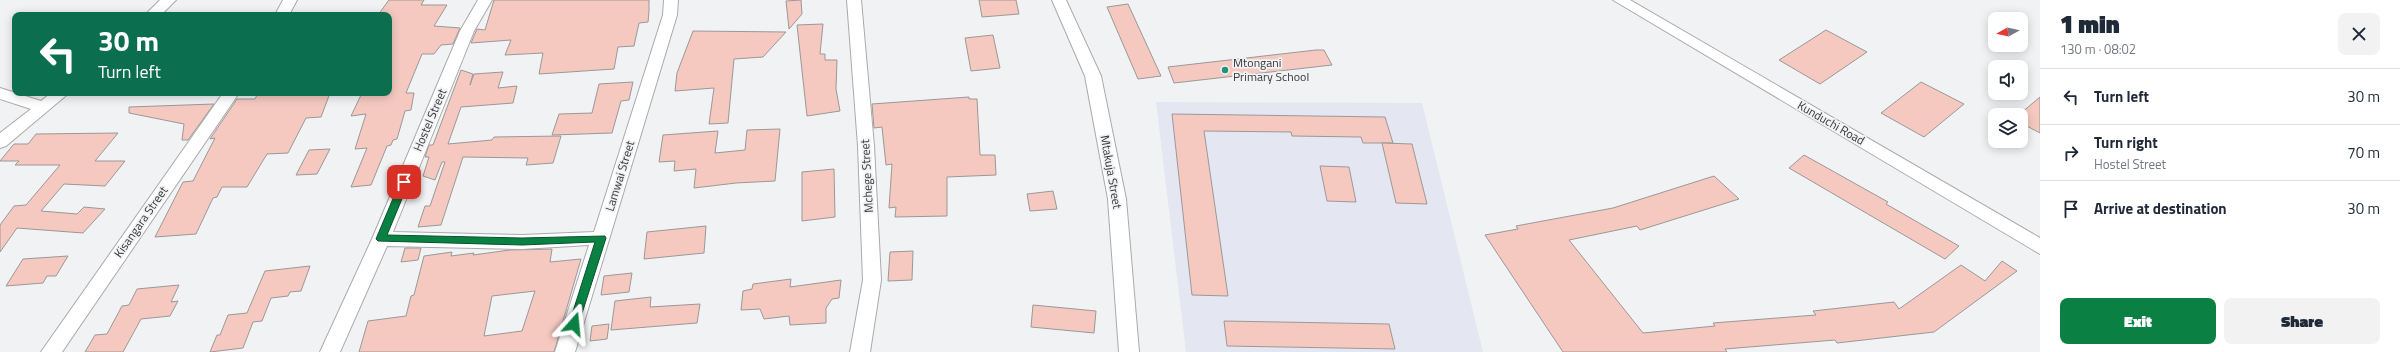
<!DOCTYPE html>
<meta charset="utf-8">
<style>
:root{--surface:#fff;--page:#f2f2f3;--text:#1f2937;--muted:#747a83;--line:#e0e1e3;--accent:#0b8043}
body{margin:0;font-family:"Titillium Web",sans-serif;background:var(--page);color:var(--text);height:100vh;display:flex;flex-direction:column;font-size:15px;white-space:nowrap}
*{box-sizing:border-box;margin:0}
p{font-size:13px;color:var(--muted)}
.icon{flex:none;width:22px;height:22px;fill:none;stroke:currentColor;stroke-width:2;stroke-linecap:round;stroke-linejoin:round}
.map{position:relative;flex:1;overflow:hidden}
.sheet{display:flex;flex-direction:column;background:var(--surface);width:360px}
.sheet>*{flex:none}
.top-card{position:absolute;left:12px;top:12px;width:380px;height:84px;border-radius:8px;box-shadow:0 2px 10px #0003;background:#0b6e4f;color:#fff;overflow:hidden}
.needle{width:26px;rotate:262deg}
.fabs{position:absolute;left:1988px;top:12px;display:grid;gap:8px}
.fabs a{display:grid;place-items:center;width:40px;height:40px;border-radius:8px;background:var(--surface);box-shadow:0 2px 10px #0003;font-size:20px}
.pin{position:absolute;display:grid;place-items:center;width:34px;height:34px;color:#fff;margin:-17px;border-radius:8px;box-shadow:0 2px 6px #0006}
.me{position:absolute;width:44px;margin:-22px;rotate:18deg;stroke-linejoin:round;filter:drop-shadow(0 0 3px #0008)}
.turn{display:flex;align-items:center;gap:14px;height:84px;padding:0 20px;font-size:18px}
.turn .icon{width:52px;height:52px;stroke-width:2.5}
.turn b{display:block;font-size:28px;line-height:34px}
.round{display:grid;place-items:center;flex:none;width:42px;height:42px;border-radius:8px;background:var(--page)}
.overview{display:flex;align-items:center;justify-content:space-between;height:68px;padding:0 20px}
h1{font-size:24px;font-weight:800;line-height:30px}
.action{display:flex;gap:8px;margin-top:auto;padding:8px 20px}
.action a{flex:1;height:46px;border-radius:8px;background:var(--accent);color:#fff;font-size:16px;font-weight:800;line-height:46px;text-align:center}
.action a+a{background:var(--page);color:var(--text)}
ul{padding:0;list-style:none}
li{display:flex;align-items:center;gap:12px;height:56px;padding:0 20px;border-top:1px solid var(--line)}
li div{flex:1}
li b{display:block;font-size:15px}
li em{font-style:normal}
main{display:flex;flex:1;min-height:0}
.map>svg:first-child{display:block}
</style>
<main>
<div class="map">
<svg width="2040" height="352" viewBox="0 0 2040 352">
<rect width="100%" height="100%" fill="#f1f2f4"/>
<!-- built -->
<polygon fill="#e4e7f1" points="1156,102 1422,103 1483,352 1186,352"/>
<!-- building -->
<g fill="#f5c9c0" stroke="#9b9898" fill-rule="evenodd">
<polygon points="389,0 424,0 421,5 447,5 434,26 460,28 453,44 441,45 434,54 422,54 406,93 414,93 411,110 405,111 397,139 393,140 391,145 387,146 371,185 351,187 367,148 355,149 366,114 351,116 362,93 389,93 389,15 378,15"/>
<polygon points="494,0 649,0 649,11 648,22 639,23 634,46 618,47 614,69 539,74 543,53 505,55 511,40 471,43 477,29 485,30"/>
<polygon points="801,0 802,14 789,29 786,1"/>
<polygon points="979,0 1016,0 1019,14 982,17"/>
<polygon points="1128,4 1161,76 1138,79 1107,7"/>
<polygon points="823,24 820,54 825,54 825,60 837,60 836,89 840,111 807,116 797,25"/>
<polygon points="1826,30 1867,52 1820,84 1779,60"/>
<polygon points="693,31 786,32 763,57 734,59 728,123 709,124 714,88 675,91 677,73"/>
<polygon points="993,35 1000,68 971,71 965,38"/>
<polygon points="1316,50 1324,50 1332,65 1174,83 1168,67"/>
<polygon points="461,70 473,74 470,85 474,74 503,72 498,88 517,86 513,103 461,107 448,144 492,140 494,137 561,136 553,163 526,165 528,158 463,157 441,225 418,227 425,206 430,206 445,162 442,162 435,180 423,176 429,157 425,157 429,145 433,145"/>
<polygon points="633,82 629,100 621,101 612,133 552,135 559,114 592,113 599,84"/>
<polygon points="1921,82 1964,104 1924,137 1881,113"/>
<polygon points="258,93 330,93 321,117 306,118 288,153 267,154 247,187 222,187 217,197 213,198 196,234 155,237 183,182 193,181 215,138 210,139 237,99 255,99"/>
<polygon points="969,97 969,99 977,99 980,155 995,155 996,175 947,177 947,216 895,217 896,207 889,208 892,164 886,165 882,127 874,128 872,104"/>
<polygon points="2040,97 2040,133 2021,123 2021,113"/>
<polygon points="214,104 188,140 182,140 184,124 129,113 129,107"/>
<polygon points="1172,114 1385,117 1393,143 1363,143 1361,137 1292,136 1291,132 1204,131 1228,296 1192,295"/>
<polygon points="780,129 775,181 736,183 694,188 696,169 674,171 675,161 659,162 663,135 718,131 715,153 745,150 747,130"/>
<polygon points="118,133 95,161 125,161 105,186 64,184 41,211 77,214 84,207 105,209 83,233 17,228 0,252 0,225 14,206 26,205 60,165 15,165 19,161 0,161 14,144 28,144 36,134"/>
<polygon points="1382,143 1412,144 1427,204 1396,203"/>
<polygon points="330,149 317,174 296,175 309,150"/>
<polygon points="1804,155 1888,202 1886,204 1959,246 1945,259 1789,168"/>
<polygon points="1320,166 1349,167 1356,202 1327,201"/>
<polygon points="834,169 835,217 802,221 802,172"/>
<polygon points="1714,176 1739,199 1640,230 1637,226 1569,240 1643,333 1715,326 1713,323 1816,315 1813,311 1894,302 1899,309 1961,265 1985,281 2002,261 2017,271 1934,332 1837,343 1835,340 1725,349 1727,352 1563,352 1485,235 1518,229 1516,226 1613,208"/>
<polygon points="1053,191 1057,209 1030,211 1027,194"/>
<polygon points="706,226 704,253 644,259 647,232"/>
<polygon points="405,248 421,248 418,260 401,262"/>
<path d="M552 249 550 262 581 259 554 352H359L368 321 406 316 411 296 414 295 424 256 452 252 451 256 474 253 473 255 510 250ZM535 291 522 331 484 336 492 296Z"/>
<polygon points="913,251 912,280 888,281 890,252"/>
<polygon points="68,256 56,276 47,276 43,283 6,286 23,259"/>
<polygon points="310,266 301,291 290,292 288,296 271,298 262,321 253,322 243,348 210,352 217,335 220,335 228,315 247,313 265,271"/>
<polygon points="632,273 629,292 601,295 604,276"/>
<polygon points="791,279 790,287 841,280 839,298 832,299 826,308 826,323 790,325 789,316 764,319 760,309 741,310 743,291 752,289 753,284"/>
<polygon points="179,285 171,302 178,301 170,316 141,319 123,352 85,352 95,335 107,334 122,306 129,305 137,289"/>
<polygon points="651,297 650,307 700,304 697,323 611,330 615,301"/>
<polygon points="1033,305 1096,311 1094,333 1031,327"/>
<polygon points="1224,321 1389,324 1395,349 1227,346"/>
<polygon points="609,324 607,339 590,341 592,326"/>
</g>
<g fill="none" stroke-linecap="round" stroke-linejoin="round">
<defs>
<g id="street">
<polygon points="160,0 176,0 161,15 145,15"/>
<polygon points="283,0 297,0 289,15 275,15"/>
<polygon points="478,0 492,0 474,31 393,232 522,235 594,232 663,15 664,0 678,0 677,15 575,352 555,352 589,245 522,249 387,246 340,352 320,352 372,239 460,31"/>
<polygon points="847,0 861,0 874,146 881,280 870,352 850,352 863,280 858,146"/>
<polygon points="1052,0 1066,0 1101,76 1126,199 1139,352 1119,352 1108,199 1085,76"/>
<polygon points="1613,0 1630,0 2040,238 2040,254"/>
<polygon points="0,88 41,101 51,93 69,93 6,146 0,148 0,133 31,109 0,99"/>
<polygon points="223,93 239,93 62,352 41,352"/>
</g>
</defs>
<!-- street casing -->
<use href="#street" stroke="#aaaaac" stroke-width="2"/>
<!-- street -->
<use href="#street" fill="#fff" fill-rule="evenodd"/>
</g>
<!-- route -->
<polygon fill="#0b8043" stroke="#07532c" points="404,179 409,182 387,235 522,238 605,236 606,238 578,326 574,328 569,324 595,242 522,245 378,241 376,239 400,182"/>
<!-- markers -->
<circle fill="#209477" stroke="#f1f2f4" stroke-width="1.5" cx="1225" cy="70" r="4"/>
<g text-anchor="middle" stroke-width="3.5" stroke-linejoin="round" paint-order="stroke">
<!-- poi labels -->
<g font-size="12" fill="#373839" stroke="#f1f2f4" text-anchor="start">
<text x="1233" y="67">Mtongani<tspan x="1233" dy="14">Primary School</tspan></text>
</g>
<!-- street labels -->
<g font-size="12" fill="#373839" stroke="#f1f2f4">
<text transform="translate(430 120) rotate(-67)" y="4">Hostel Street</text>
<text transform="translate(1831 123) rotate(30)" y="4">Kunduchi Road</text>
<text transform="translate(1111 172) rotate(80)" y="4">Mtakuja Street</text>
<text transform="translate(620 176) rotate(-73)" y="4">Lamwai Street</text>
<text transform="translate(867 176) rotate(-93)" y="4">Mchege Street</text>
<text transform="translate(141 222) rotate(-55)" y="4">Kisangara Street</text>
</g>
</g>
</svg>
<div class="fabs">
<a><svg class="needle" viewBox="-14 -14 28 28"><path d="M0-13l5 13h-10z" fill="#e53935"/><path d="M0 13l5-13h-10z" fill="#747a83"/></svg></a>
<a><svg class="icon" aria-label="sound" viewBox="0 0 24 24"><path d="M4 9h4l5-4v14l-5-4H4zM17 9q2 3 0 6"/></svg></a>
<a><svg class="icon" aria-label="layers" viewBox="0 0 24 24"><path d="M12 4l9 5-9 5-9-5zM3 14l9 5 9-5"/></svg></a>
</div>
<div class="pin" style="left:404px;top:182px;background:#d93025"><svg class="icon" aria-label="arrive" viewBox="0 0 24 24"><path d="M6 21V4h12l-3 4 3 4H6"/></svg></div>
<svg class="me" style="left:574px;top:324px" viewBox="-20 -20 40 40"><path d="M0-17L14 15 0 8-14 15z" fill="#0b8043" stroke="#fff" stroke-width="4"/></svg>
<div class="top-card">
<div class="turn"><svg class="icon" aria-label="left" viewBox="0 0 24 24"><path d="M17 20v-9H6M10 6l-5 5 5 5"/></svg><div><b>30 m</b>Turn left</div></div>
</div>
</div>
<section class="sheet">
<div class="overview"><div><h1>1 min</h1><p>130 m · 08:02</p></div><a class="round"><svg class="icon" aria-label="close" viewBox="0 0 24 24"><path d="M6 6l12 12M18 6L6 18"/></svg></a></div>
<ul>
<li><svg class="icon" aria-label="left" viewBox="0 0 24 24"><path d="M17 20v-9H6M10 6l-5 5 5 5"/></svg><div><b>Turn left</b></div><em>30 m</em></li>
<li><svg class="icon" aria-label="right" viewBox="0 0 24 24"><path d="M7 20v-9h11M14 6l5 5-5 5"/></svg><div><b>Turn right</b><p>Hostel Street</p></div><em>70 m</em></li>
<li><svg class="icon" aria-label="arrive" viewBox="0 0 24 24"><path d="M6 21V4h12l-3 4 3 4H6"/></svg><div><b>Arrive at destination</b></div><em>30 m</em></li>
</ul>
<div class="action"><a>Exit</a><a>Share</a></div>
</section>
</main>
